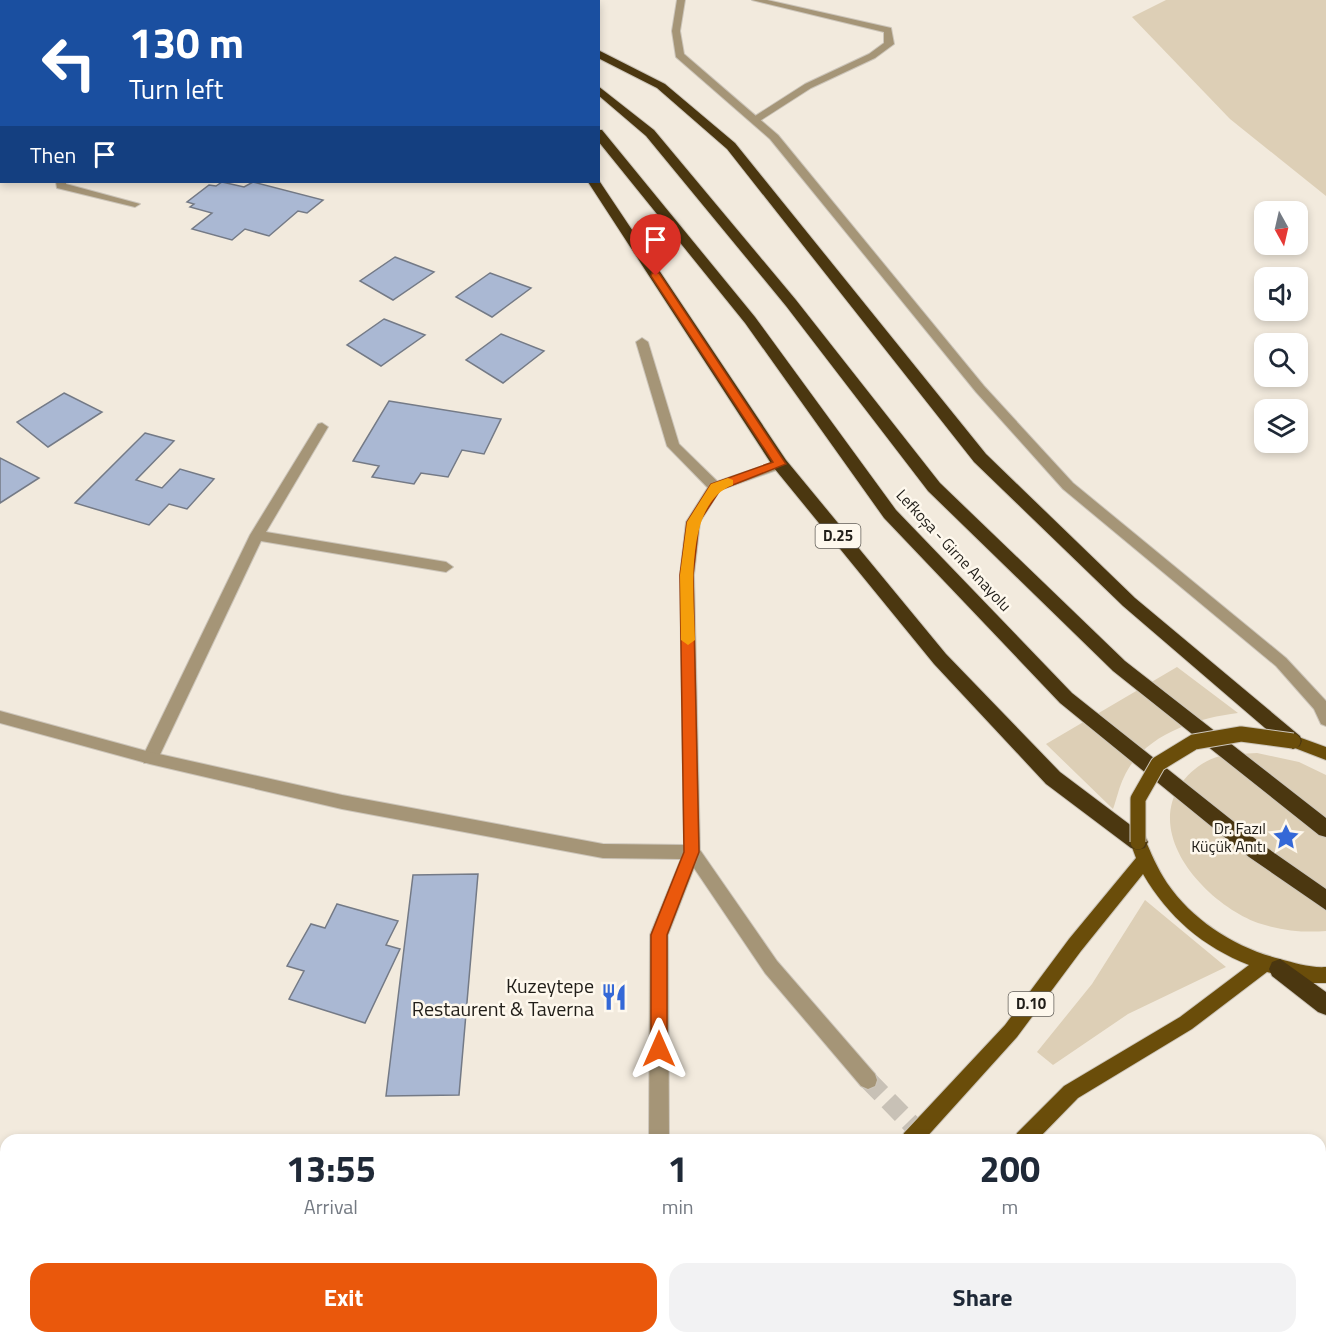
<!DOCTYPE html>
<meta charset="utf-8">
<style>
:root{--surface:#fff;--page:#f2f2f3;--text:#1f2937;--muted:#747a83;--accent:#ea580c}
body{margin:0;font-family:"Titillium Web",sans-serif;background:var(--page);color:var(--text);height:100vh;display:flex;flex-direction:column;font-size:22px;white-space:nowrap}
*{box-sizing:border-box;margin:0}
p{font-size:20px;color:var(--muted)}
.icon{flex:none;width:33px;height:33px;fill:none;stroke:currentColor;stroke-width:2;stroke-linecap:round;stroke-linejoin:round}
.map{position:relative;flex:1;overflow:hidden}
.sheet{position:absolute;left:0px;top:1134px;width:1326px;height:210px;display:flex;flex-direction:column;background:var(--surface);border-radius:18px 18px 0 0;box-shadow:0 3px 9px #0003}
.sheet>*{flex:none}
.top-card{position:absolute;left:0px;top:0px;width:600px;height:183px;box-shadow:0 3px 9px #0003;background:#1a4fa0;color:#fff;overflow:hidden}
.needle{width:39px;rotate:172deg}
.fabs{position:absolute;left:1254px;top:201px;display:grid;gap:12px}
.fabs a{display:grid;place-items:center;width:54px;height:54px;border-radius:12px;background:var(--surface);box-shadow:0 3px 9px #0003;font-size:30px}
.pin{position:absolute;display:grid;place-items:center;width:51px;height:51px;color:#fff;margin:-62px -26px;border-radius:50% 50% 50% 0;rotate:-45deg;box-shadow:0 0 6px #0007}
.pin .icon{rotate:45deg}
.me{position:absolute;width:66px;margin:-33px;rotate:0deg;stroke-linejoin:round;filter:drop-shadow(0 0 4px #0008)}
.turn{display:flex;align-items:center;gap:21px;height:126px;padding:0 30px;font-size:27px}
.turn .icon{width:78px;height:78px;stroke-width:2.5}
.turn b{display:block;font-size:42px;line-height:51px}
.then{display:flex;align-items:center;height:57px;padding:0 30px;background:#0003;gap:12px;font-size:22px}
.eta{display:flex;justify-content:space-evenly;align-items:center;height:102px;text-align:center}
.eta b{font-size:36px;font-weight:700;line-height:42px}
.primary-button{display:flex;gap:12px;margin-top:auto;padding:12px 30px}
.primary-button a{flex:1;height:69px;border-radius:18px;background:var(--accent);color:#fff;font-size:24px;font-weight:700;line-height:69px;text-align:center}
.primary-button a+a{background:var(--page);color:var(--text)}
.map>svg:first-child{display:block}
</style>
<div class="map">
<svg width="1326" height="1344" viewBox="0 0 1326 1344">
<rect width="100%" height="100%" fill="#f2eadd"/>
<!-- green -->
<g fill="#ddcfb6">
<polygon points="1166,0 1326,0 1326,196 1230,119 1132,17"/>
<path d="M1177 667 1238 713C1196 718 1143 735 1124 777 1119 787 1117 798 1113 809L1046 744Z"/>
<path d="M1257 753 1299 762 1326 775V931C1303 933 1280 930 1258 923 1209 905 1145 839 1180 785 1189 772 1204 760 1220 756 1232 754 1245 754 1257 753Z"/>
<polygon points="1145,900 1226,967 1128,1014 1053,1065 1037,1052 1092,984"/>
</g>
<!-- building -->
<g fill="#aab8d3" stroke="#747a86" stroke-width="1.5">
<polygon points="216,0 280,0 280,2 215,2"/>
<polygon points="222,182 244,187 253,182 323,200 307,213 298,211 269,236 245,229 232,240 192,229 212,213 190,207 194,204 187,202 209,185 216,186"/>
<polygon points="395,257 434,272 393,300 360,281"/>
<polygon points="490,273 531,288 492,317 456,297"/>
<polygon points="384,319 425,335 381,366 347,345"/>
<polygon points="501,334 544,351 503,383 466,360"/>
<polygon points="64,393 102,412 48,447 17,422"/>
<polygon points="389,401 501,419 484,454 462,450 448,477 421,473 414,484 372,477 379,466 353,461"/>
<polygon points="145,433 174,441 136,480 162,488 180,469 214,479 187,509 169,504 149,525 75,503"/>
<polygon points="0,458 39,478 0,503"/>
<polygon points="478,874 459,1095 386,1096 413,875"/>
<polygon points="337,904 398,921 386,945 400,949 365,1023 289,999 304,971 287,966 311,924 325,928"/>
<polygon points="227,1338 391,1338 390,1344 255,1344"/>
</g>
<g fill="none" stroke-linecap="round" stroke-linejoin="round">
<!-- street-tunnel -->
<polyline stroke="#c8c1b6" stroke-width="19" stroke-dasharray="19 10" stroke-linecap="butt" points="868,1080 927,1140"/>
<defs>
<g id="lane">
<polygon points="752,0 767,0 891,28 894,44 875,58 811,88 758,122 752,122 752,118 805,84 869,54 884,43 884,32"/>
<polygon points="56,182 66,182 66,184 140,204 135,207 57,188"/>
<polygon points="642,338 648,342 679,444 720,484 722,487 720,490 710,490 667,446 636,342"/>
<polygon points="322,423 328,427 266,532 446,562 453,567 446,572 261,541 156,763 144,763 142,758 250,535 318,424"/>
</g>
<g id="street">
<polygon points="677,0 685,0 680,31 684,54 778,135 984,386 1073,483 1286,658 1326,701 1326,726 1321,724 1314,709 1276,666 1063,489 976,392 770,139 676,57 672,31"/>
<polygon points="0,70 2,71 2,77 0,76"/>
<polygon points="780,460 787,464 785,467 720,490 700,522 694,575 700,850 777,961 875,1074 877,1080 875,1086 868,1089 861,1086 765,973 694,868 668,935 669,1140 649,1140 650,935 681,859 603,858 342,809 150,764 0,723 0,711 150,752 342,795 603,844 684,845 680,575 686,522 710,484"/>
<rect x="647" y="1338" width="22" height="6"/>
<polygon points="1096,1338 1118,1338 1120,1344 1098,1344"/>
</g>
<g id="primary">
<polygon points="1293,735 1326,747 1326,760 1287,745 1285,741 1287,737"/>
<path d="M1138 835 1144 837C1151 853 1157 868 1167 883 1193 921 1236 948 1280 959 1295 963 1310 968 1326 967V983H1308L1267 972 1192 1029 1078 1098 1037 1140H1014L1017 1133 1064 1086 1180 1017 1249 965C1203 947 1168 917 1143 874L1081 951 1017 1037 924 1140H901L904 1133 1005 1025 1069 939 1136 858 1130 842 1132 837Z"/>
<polygon points="768,1338 790,1338 787,1344 765,1344"/>
<polygon points="866,1338 888,1338 885,1344 863,1344"/>
</g>
<g id="highway">
<polygon points="416,0 426,0 427,2 417,2"/>
<polygon points="436,0 448,0 449,2 437,2"/>
<polygon points="493,0 505,0 506,2 494,2"/>
<polygon points="598,50 665,84 735,143 986,454 1135,598 1300,736 1302,741 1300,746 1293,749 1286,746 1123,606 974,462 727,149 657,88 598,58"/>
<polygon points="598,86 654,130 796,300 940,483 1125,661 1326,818 1326,837 1319,835 1113,671 928,491 786,306 646,136 598,95"/>
<polygon points="598,130 602,130 755,317 896,510 1072,693 1263,845 1326,889 1326,910 1249,857 1060,703 884,518 745,323 598,141"/>
<polygon points="598,179 786,460 946,654 1060,772 1145,836 1148,842 1145,848 1138,850 1131,848 1046,784 934,664 774,468 588,182"/>
<polygon points="1280,959 1326,992 1326,1015 1318,1012 1272,976 1269,969 1272,962"/>
</g>
</defs>
<!-- lane casing -->
<use href="#lane" stroke="#ccc5ba" stroke-width="2"/>
<!-- street casing -->
<use href="#street" stroke="#ccc5ba" stroke-width="2"/>
<!-- primary casing -->
<use href="#primary" stroke="#ccc5ba" stroke-width="2"/>
<!-- highway casing -->
<use href="#highway" stroke="#ccc5ba" stroke-width="2"/>
<!-- lane -->
<use href="#lane" fill="#a59577" fill-rule="evenodd"/>
<!-- street -->
<use href="#street" fill="#a59577" fill-rule="evenodd"/>
<!-- primary -->
<use href="#primary" fill="#6a4d0a" fill-rule="evenodd"/>
<!-- highway -->
<use href="#highway" fill="#4b3710" fill-rule="evenodd"/>
<defs>
<polyline id="primary-bridge" points="1138,842 1138,799 1158,764 1194,742 1241,734 1293,741"/>
</defs>
<!-- primary-bridge casing -->
<use href="#primary-bridge" stroke="#ccc5ba" stroke-width="17" stroke-linecap="butt"/>
<!-- primary-bridge -->
<use href="#primary-bridge" stroke="#6a4d0a" stroke-width="15"/>
</g>
<!-- route -->
<polygon fill="#ea580c" stroke="#983908" stroke-width="1.5" points="652,273 659,273 786,464 720,490 699,522 693,575 699,852 667,935 667,1049 665,1054 659,1057 653,1054 651,1049 651,935 684,852 680,575 687,522 711,484 773,462 651,276"/>
<!-- slow -->
<path fill="#f59e0b" d="M728 478 733 480V485C683 503 694 597 695 640L688 645 681 640 680 575 687 522 711 484Z"/>
<!-- icons -->
<defs>
<symbol id="sight-bare" viewBox="-9 -9 18 18"><path d="M0-6L1.8-2.2L6-1.7L2.9 1.2L3.7 5.4L0 3.3L-3.7 5.4L-2.9 1.2L-6-1.7L-1.8-2.2Z" fill="#3468d7" stroke="#fef8ed" stroke-width="2.5" paint-order="stroke"/></symbol>
<symbol id="restaurant-bare" viewBox="-9 -9 18 18"><path d="M-5-6h1v4h1v-4h1v4h1v-4h1v5L-1.5 .5V6h-2V.5L-5-1ZM5-6V6H3V1.5H1.5Q1.5-4 5-6Z" fill="#3468d7" stroke="#fef8ed" stroke-width="2.5" paint-order="stroke"/></symbol>
</defs>
<g fill-rule="evenodd">
<use href="#sight-bare" x="1267" y="818" width="38" height="38"/>
<use href="#restaurant-bare" x="595" y="978" width="38" height="38"/>
</g>
<g text-anchor="middle" stroke-width="5" stroke-linejoin="round" paint-order="stroke">
<!-- shield labels -->
<g fill="#fef8ed" stroke="#635f59" stroke-width="1.5">
<rect x="815.5" y="524" width="45" height="24" rx="4.5"/>
<rect x="1008.5" y="992" width="45" height="24" rx="4.5"/>
</g>
<g font-size="15" font-weight="bold" fill="#211e19">
<text x="838" y="541">D.25</text>
<text x="1031" y="1009">D.10</text>
</g>
<!-- street labels -->
<g font-size="16" fill="#211e19" stroke="#fef8ed">
<text transform="translate(954 550) rotate(47)" y="6">Lefkoşa - Girne Anayolu</text>
</g>
<!-- poi labels -->
<g font-size="16" fill="#211e19" stroke="#fef8ed" text-anchor="end">
<text x="1266" y="834">Dr. Fazıl<tspan x="1266" dy="18">Küçük Anıtı</tspan></text>
</g>
<!-- near-poi labels -->
<g font-size="20" fill="#211e19" stroke="#fef8ed" text-anchor="end">
<text x="594" y="993">Kuzeytepe<tspan x="594" dy="23">Restaurent &amp; Taverna</tspan></text>
</g>
</g>
</svg>
<div class="fabs">
<a><svg class="needle" viewBox="-14 -14 28 28"><path d="M0-13l5 13h-10z" fill="#e53935"/><path d="M0 13l5-13h-10z" fill="#747a83"/></svg></a>
<a><svg class="icon" aria-label="sound" viewBox="0 0 24 24"><path d="M4 9h4l5-4v14l-5-4H4zM17 9q2 3 0 6"/></svg></a>
<a><svg class="icon" aria-label="search" viewBox="0 0 24 24"><circle cx="10" cy="10" r="6"/><path d="M15 15l6 6"/></svg></a>
<a><svg class="icon" aria-label="layers" viewBox="0 0 24 24"><path d="M12 4l9 5-9 5-9-5zM3 14l9 5 9-5"/></svg></a>
</div>
<div class="pin" style="left:656px;top:276px;background:#d93025"><svg class="icon" aria-label="arrive" viewBox="0 0 24 24"><path d="M6 21V4h12l-3 4 3 4H6"/></svg></div>
<svg class="me" style="left:659px;top:1049px" viewBox="-20 -20 40 40"><path d="M0-17L14 15 0 8-14 15z" fill="#ea580c" stroke="#fff" stroke-width="4"/></svg>
<div class="top-card">
<div class="turn"><svg class="icon" aria-label="left" viewBox="0 0 24 24"><path d="M17 20v-9H6M10 6l-5 5 5 5"/></svg><div><b>130 m</b>Turn left</div></div>
<div class="then">Then<svg class="icon" aria-label="arrive" viewBox="0 0 24 24"><path d="M6 21V4h12l-3 4 3 4H6"/></svg></div>
</div>
<section class="sheet">
<div class="eta">
<div><b>13:55</b><p>Arrival</p></div>
<div><b>1</b><p>min</p></div>
<div><b>200</b><p>m</p></div>
</div>
<div class="primary-button"><a>Exit</a><a>Share</a></div>
</section>
</div>
